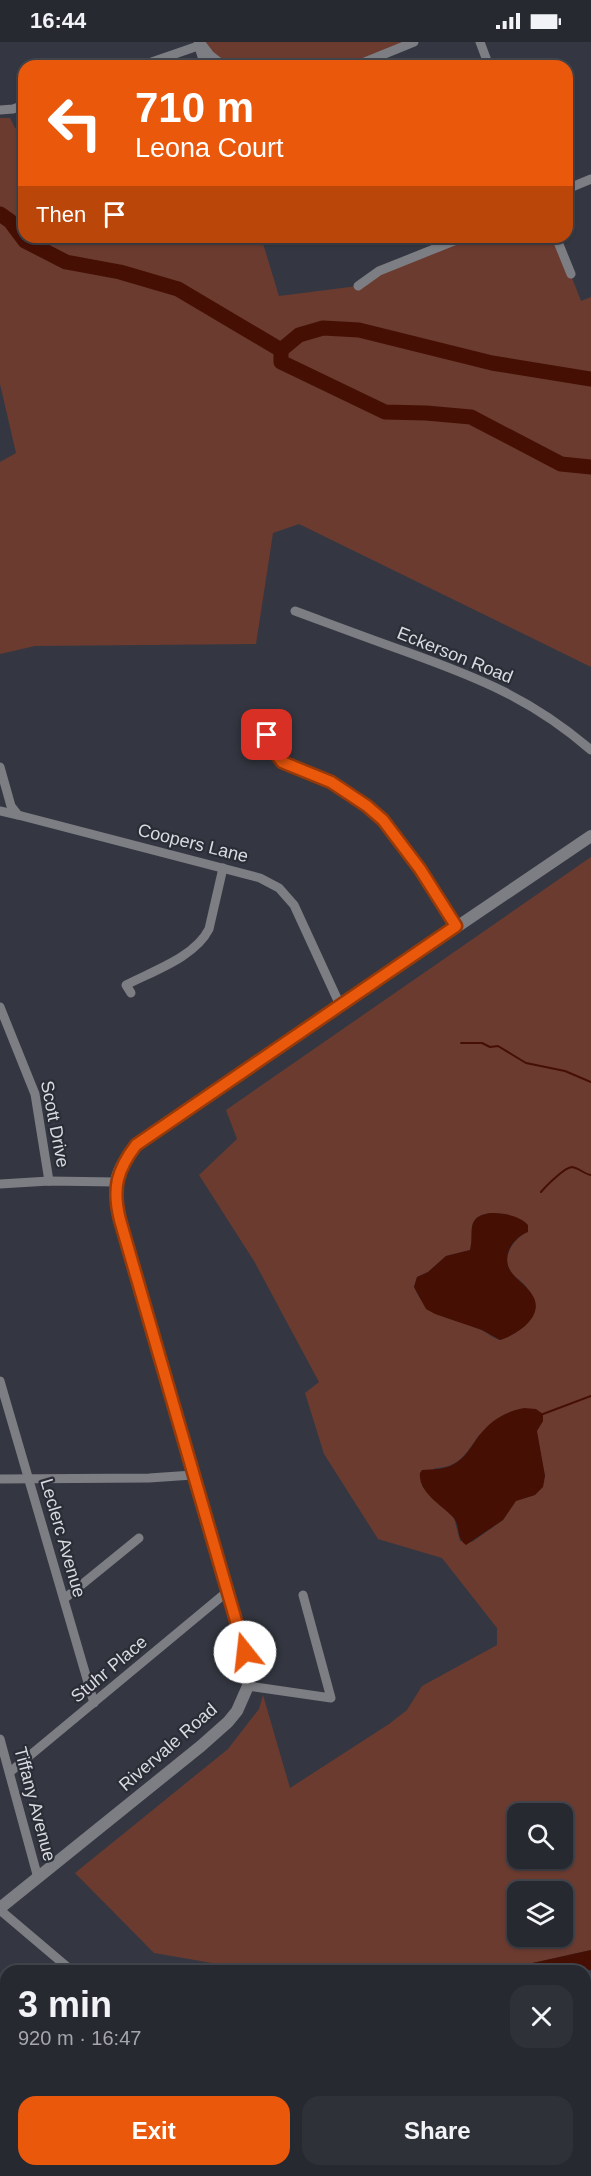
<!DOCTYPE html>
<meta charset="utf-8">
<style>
:root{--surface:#272931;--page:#2f3139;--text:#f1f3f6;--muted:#a4a6ab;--line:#43454d;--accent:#ea580c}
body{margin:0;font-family:Arial,sans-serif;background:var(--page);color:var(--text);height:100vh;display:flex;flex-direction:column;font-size:22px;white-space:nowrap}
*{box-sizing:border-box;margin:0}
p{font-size:20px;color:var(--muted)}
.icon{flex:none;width:33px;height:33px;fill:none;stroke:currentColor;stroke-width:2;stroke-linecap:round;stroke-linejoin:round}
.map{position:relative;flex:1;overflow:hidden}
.details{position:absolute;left:0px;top:1923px;width:591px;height:212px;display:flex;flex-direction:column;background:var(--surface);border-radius:18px 18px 0 0;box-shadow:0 2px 4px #0004,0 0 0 2px var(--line)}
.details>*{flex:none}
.top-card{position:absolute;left:18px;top:18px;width:555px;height:183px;border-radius:18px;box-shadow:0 2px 4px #0004,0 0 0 2px var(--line);background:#ea580c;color:#fff;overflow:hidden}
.controls{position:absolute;left:507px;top:1761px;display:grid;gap:12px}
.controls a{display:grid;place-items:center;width:66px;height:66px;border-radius:12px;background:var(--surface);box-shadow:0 2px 4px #0004,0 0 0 2px var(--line);font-size:30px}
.pin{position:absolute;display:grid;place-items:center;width:51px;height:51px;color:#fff;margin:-26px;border-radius:12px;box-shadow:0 3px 9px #0006}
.me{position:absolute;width:66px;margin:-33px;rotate:344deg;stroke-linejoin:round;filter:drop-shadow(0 0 4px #0008)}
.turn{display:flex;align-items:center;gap:21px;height:126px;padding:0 18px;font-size:27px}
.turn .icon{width:78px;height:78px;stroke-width:2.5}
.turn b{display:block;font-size:42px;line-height:51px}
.then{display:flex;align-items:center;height:57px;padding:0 18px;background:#0003;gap:12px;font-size:22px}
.round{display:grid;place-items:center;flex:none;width:63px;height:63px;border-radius:18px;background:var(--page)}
.head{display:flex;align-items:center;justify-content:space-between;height:102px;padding:0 18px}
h1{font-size:36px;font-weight:600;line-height:45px}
.primary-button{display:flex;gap:12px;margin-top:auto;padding:12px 18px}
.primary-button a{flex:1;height:69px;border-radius:18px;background:var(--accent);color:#fff;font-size:24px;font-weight:600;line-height:69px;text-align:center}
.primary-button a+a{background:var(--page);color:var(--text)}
.status{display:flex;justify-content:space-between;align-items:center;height:42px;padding:0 30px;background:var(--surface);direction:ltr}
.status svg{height:16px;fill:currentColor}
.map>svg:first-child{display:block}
</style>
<div class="status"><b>16:44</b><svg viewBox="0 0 49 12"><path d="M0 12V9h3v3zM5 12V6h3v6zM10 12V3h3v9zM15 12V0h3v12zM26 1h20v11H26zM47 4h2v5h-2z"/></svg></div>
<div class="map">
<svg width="591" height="2134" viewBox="0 0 591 2134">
<rect width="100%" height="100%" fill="#343741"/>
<!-- green -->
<g fill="#6b3b30" fill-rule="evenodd">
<polygon points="203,0 407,0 347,24 227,24"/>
<polygon points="0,76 10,76 15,86 24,91 24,195 213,195 225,199 234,195 261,195 279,254 358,244 379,229 464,195 556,195 581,259 591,255 591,625 299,482 273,491 256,602 35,604 0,612 0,420 16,411 0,342"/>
<path d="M591 815V1908L528 1922 515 1929H214L212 1921 154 1911 75 1831 228 1707 259 1667 263 1653 290 1746 389 1682 407 1668 422 1644 497 1603V1586L442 1516 378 1497 324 1412 305 1351 319 1340 254 1219 199 1133 237 1097 226 1068ZM490 1171C512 1171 513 1175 525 1191 511 1200 500 1218 513 1233 518 1237 524 1241 527 1246 531 1252 533 1258 536 1264 533 1281 515 1293 500 1298 492 1296 487 1290 479 1287 450 1274 428 1278 414 1245L417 1235 428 1230 446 1214 470 1208C475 1191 464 1175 490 1171ZM543 1379 536 1389 545 1434 535 1453 515 1459 503 1478 472 1500 460 1499 454 1476 422 1444 435 1426C458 1426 467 1411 479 1393ZM518 1772H562V1816H518ZM518 1850H562V1894H518Z"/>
<polygon points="208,2128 357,2129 356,2134 208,2134"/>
</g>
<!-- water -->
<g fill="#460f04">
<path d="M490 1171C503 1171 519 1173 528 1183V1190C512 1196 500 1216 512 1231 519 1240 529 1245 534 1256 543 1276 516 1293 500 1298L482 1288 435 1272 426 1267 414 1245 417 1235 428 1230 446 1214 470 1208C475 1191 464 1175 490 1171Z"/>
<path d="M524 1366 536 1367 543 1372V1379L537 1389 545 1434 543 1445 535 1453 516 1459 503 1478 466 1503C455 1495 461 1484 453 1475 441 1463 418 1450 420 1431L422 1428C432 1427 444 1428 454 1422 465 1416 471 1405 478 1395 491 1378 504 1370 524 1366Z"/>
<polygon points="591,1908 591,1928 515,1929 528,1922"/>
</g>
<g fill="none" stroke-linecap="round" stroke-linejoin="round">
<!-- stream -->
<g stroke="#460f04" stroke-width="2">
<polyline points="461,1001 482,1001 490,1005 498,1004 526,1021 565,1029 591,1040"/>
<path d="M541 1150C546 1144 565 1125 572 1125 579 1126 584 1132 591 1133"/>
<polyline points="543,1372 591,1354"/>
</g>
<!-- river -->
<g stroke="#460f04" stroke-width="15">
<polyline points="0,172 10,179 25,199 66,220 120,230 178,247 281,308 281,320 385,370 426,371 471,375 561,422 591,425"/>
<polyline points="281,308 299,293 323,286 359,288 492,321 591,337"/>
</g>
<!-- minor -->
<g stroke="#7d7e83" stroke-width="9">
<polyline points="200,0 210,13 224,24"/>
<polyline points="480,0 489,24"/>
<polyline points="198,2 205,24"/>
<polyline points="140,24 198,4"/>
<polyline points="355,24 414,0"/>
<polyline points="0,68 13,67 24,63"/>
<polyline points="567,147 591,137"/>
<polyline points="556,195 571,232"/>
<polyline points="358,244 379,229 464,195"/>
<path d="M295 569C333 583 370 597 407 610 479 636 532 657 591 708"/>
<polyline points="267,694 266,700 282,720 331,740 367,764 383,779 420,827 456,884"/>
<polyline points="0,725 11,764 18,773 260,836 279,846 294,863 340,963"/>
<polyline points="0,769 18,773"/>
<path d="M131 951 126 943C153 929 195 915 209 887L223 826"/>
<polyline points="0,965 35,1052 49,1139"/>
<polyline points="0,1142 49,1139 116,1140"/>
<polyline points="0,1339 94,1661"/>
<polyline points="0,1437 149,1436 193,1433"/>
<polyline points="64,1557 139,1496"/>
<polyline points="248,1644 331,1656 303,1553"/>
<polyline points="0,1697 38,1836"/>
<polyline points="10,1730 228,1549"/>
<polyline points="0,1868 72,1929"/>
<polyline points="585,2029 591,2028"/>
<polyline points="0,2037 6,2039"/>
<polyline points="262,2128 287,2134"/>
<polyline points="526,2128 527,2134"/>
<polyline points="571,2134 591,2130"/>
</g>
<!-- tertiary -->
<path stroke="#7d7e83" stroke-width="12" d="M0 1866 201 1704 228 1680 237 1669 248 1644 247 1622 241 1594 117 1168C116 1159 115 1148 116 1139 124 1102 163 1084 191 1065L591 794"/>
</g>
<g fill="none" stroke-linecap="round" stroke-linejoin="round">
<defs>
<path id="route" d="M245 1610 120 1178C112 1146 117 1128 136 1103L456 884 420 827 383 778 367 764 331 740 282 720 267 700V693"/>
</defs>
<!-- route casing -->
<use href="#route" stroke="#983908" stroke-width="15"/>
<!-- route -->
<use href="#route" stroke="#ea580c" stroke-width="10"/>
</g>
<g text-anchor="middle" stroke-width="4.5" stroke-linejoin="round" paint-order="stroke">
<!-- street labels -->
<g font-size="18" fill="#d9dbe1" stroke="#2a2d36">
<text transform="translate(455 613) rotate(22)" y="6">Eckerson Road</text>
<text transform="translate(193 801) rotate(14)" y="6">Coopers Lane</text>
<text transform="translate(55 1082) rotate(79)" y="6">Scott Drive</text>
<text transform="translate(63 1496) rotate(74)" y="6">Leclerc Avenue</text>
<text transform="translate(109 1627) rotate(-40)" y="6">Stuhr Place</text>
<text transform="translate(168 1705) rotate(-41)" y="6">Rivervale Road</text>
<text transform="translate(35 1762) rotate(75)" y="6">Tiffany Avenue</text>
</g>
</g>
</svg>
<div class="controls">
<a><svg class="icon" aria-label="search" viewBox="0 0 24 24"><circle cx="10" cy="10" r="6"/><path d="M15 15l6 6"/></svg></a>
<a><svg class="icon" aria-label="layers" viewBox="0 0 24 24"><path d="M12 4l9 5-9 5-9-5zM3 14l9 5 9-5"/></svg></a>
</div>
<div class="pin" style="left:267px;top:693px;background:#d93025"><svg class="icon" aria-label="arrive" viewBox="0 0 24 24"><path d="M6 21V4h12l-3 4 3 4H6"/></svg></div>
<svg class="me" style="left:245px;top:1610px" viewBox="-20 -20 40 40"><circle r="19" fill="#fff"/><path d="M0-13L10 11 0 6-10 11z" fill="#ea580c"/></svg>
<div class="top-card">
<div class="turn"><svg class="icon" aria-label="left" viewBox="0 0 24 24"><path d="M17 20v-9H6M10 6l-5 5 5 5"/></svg><div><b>710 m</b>Leona Court</div></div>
<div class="then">Then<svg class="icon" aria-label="arrive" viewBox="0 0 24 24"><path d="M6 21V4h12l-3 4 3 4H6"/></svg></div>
</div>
<section class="details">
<div class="head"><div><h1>3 min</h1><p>920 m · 16:47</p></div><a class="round"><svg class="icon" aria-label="close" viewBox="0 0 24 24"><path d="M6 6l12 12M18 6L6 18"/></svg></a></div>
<div class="primary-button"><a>Exit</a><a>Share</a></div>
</section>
</div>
